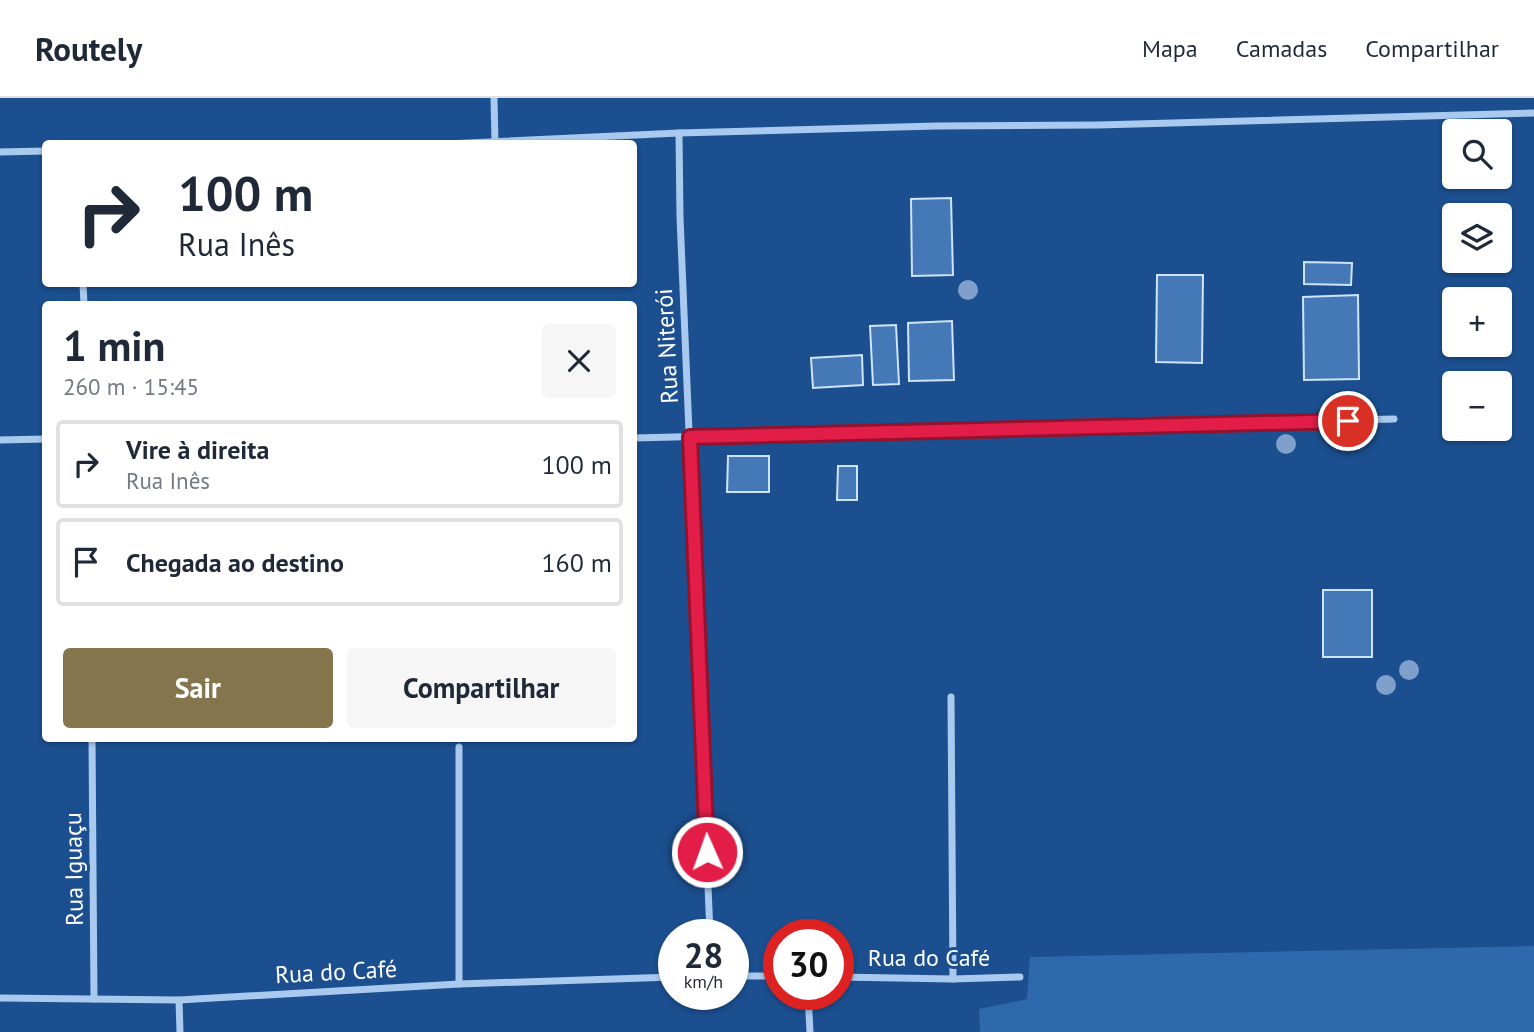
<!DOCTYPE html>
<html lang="pt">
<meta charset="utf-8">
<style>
:root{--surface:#fff;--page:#f6f6f7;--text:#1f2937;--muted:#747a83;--line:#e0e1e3;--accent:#84754c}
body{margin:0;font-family:"PT Sans",sans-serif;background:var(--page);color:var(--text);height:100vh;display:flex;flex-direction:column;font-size:26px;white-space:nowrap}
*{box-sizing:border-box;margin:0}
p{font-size:23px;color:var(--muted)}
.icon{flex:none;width:38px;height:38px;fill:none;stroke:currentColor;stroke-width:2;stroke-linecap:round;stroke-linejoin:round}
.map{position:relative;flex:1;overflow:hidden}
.sheet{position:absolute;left:42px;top:203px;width:595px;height:441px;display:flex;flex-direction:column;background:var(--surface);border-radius:7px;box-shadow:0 2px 5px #0004}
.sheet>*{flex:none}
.banner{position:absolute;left:42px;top:42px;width:595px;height:147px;border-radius:7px;box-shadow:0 2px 5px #0004;background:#fff;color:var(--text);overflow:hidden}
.controls{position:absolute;left:1442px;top:21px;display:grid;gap:14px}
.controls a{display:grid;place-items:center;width:70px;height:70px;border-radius:7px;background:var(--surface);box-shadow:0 2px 5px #0004;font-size:35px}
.speed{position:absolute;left:658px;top:821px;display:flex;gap:14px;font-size:35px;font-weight:700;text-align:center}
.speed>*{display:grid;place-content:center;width:91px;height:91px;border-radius:50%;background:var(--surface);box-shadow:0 2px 5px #0004;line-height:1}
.speed small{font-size:18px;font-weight:400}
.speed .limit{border:10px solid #d22;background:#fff;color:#111}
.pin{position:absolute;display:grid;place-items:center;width:60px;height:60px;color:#fff;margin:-30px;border:4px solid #fff;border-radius:50%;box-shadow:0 2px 7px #0007}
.me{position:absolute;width:77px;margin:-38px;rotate:358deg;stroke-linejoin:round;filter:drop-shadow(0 0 5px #0008)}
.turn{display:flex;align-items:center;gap:24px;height:147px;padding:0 21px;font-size:32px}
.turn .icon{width:91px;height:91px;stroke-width:2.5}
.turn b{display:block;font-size:49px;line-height:60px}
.round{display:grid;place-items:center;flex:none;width:74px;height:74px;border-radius:7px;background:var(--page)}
.summary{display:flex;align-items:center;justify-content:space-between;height:119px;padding:0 21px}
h1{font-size:42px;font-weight:800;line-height:52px}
.button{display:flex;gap:14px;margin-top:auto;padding:14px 21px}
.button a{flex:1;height:80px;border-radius:7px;background:var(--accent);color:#fff;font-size:28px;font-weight:800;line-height:80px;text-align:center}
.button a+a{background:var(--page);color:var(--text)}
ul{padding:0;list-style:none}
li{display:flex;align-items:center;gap:21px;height:88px;margin:0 14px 10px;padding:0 7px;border:4px solid var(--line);border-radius:7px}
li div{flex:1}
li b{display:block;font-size:26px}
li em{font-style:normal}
header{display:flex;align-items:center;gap:42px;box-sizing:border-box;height:98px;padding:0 35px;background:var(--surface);border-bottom:2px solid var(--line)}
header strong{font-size:33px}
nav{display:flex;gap:38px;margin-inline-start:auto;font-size:24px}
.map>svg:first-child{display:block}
</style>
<header>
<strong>Routely</strong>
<nav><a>Mapa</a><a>Camadas</a><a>Compartilhar</a></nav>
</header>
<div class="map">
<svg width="1534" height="934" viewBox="0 0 1534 934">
<rect width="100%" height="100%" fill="#1b4f8f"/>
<!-- green -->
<polygon fill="#2e69ad" points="1534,848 1534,934 980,934 979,911 1027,901 1030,859"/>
<!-- building -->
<g fill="#4478b7" stroke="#cfe3fa" stroke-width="2">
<polygon points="951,100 953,177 912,178 911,101"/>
<polygon points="1304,164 1352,165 1351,187 1304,186"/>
<polygon points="1157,177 1203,177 1202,265 1156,264"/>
<polygon points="1358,197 1359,281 1304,282 1303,199"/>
<polygon points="952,223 954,282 909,283 908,225"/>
<polygon points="896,227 899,286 873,287 870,228"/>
<polygon points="862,257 863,287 813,290 811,260"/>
<polygon points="728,358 769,358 769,394 727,394"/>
<polygon points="838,368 857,368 857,402 837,402"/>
<rect x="1323" y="492" width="49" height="67"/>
</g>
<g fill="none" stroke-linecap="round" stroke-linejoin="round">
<!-- minor -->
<g stroke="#a9c9ee" stroke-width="7">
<polyline points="494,0 495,45"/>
<polyline points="679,35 680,119 710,836"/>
<polyline points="446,46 679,35 936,28 1099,27 1534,15"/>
<polyline points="0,54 46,53"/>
<polyline points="83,186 84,206"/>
<polyline points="634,340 1394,321"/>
<polyline points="0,342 46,341"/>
<polyline points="951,599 953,881"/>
<polyline points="92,640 94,901"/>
<polyline points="459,649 459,886"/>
<polyline points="733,878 779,878"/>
<polyline points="838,879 953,881 1020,879"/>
<polyline points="808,896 810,934"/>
<polyline points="0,900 179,902 459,886 674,879"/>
<polyline points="179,902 180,934"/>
</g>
</g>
<!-- trees -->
<g fill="#7ea0ca">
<circle cx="968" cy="192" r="10"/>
<circle cx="1347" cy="342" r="10"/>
<circle cx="1286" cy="346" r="10"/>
<circle cx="1409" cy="572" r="10"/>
<circle cx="1386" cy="587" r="10"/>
</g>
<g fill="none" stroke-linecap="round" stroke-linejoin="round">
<defs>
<polyline id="route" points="707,754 690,339 1348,323"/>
</defs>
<!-- route casing -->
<use href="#route" stroke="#92132f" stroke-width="18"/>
<!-- route -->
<use href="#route" stroke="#e11d48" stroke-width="12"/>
</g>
<g text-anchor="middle" stroke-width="6" stroke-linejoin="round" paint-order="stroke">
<!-- street labels -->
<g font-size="24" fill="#fff" stroke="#1b4f8f">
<text transform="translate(667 248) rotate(-93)" y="8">Rua Niterói</text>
<text transform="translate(74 771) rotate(-91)" y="8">Rua Iguaçu</text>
<text x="929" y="868">Rua do Café</text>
<text transform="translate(336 874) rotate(-3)" y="8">Rua do Café</text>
</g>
</g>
</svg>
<div class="controls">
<a><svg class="icon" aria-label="search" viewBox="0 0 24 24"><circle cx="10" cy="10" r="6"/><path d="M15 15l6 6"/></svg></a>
<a><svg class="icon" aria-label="layers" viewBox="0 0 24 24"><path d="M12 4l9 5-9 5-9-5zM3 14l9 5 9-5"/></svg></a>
<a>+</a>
<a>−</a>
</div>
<div class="speed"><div>28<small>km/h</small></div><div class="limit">30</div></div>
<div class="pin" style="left:1348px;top:323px;background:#d93025"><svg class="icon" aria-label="arrive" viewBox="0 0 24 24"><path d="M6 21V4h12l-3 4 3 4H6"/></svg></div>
<svg class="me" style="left:707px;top:754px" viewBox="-20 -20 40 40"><circle r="17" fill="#e11d48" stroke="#fff" stroke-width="3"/><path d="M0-11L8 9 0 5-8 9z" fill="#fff"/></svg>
<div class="banner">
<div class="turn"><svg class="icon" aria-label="right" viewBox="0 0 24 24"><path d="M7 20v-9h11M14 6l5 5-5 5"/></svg><div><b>100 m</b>Rua Inês</div></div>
</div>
<section class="sheet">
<div class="summary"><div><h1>1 min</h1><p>260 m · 15:45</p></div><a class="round"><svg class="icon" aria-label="close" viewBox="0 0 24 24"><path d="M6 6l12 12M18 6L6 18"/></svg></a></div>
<ul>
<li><svg class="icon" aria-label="right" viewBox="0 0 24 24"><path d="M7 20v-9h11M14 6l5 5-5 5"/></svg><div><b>Vire à direita</b><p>Rua Inês</p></div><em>100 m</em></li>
<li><svg class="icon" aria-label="arrive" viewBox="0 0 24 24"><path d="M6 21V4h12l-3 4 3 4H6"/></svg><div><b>Chegada ao destino</b></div><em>160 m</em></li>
</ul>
<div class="button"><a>Sair</a><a>Compartilhar</a></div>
</section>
</div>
